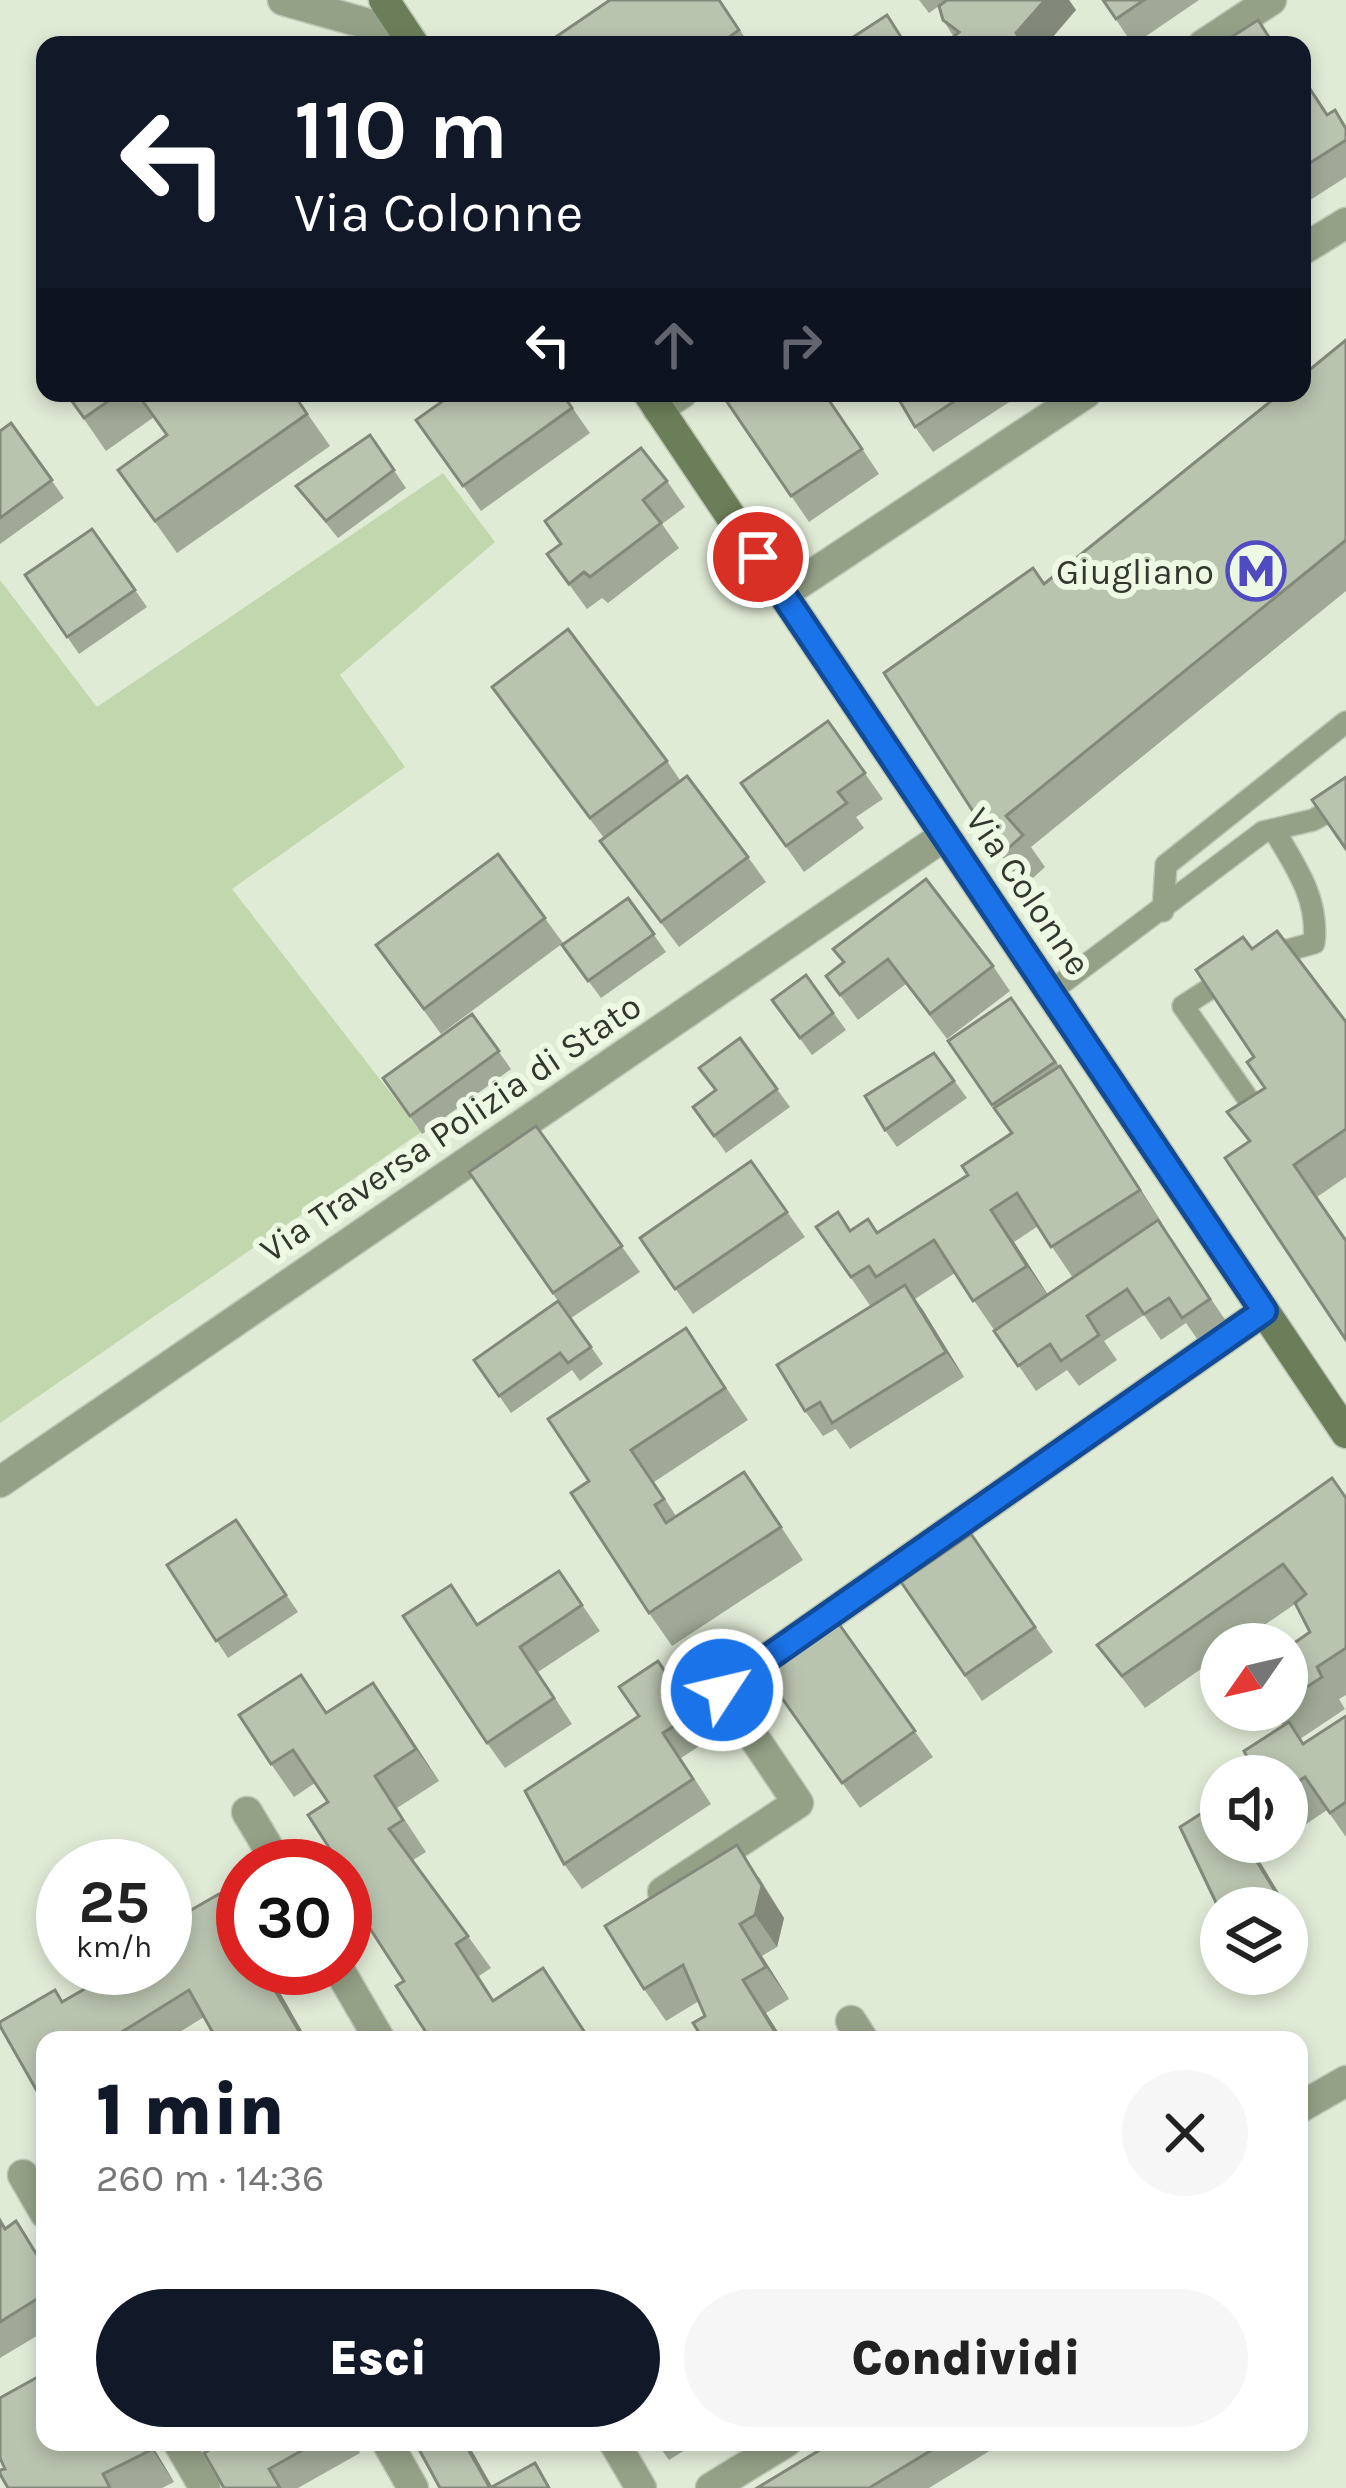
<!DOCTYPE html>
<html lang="it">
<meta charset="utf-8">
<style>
:root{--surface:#fff;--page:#f6f6f6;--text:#222;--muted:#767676;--accent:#111827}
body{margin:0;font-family:Karla,sans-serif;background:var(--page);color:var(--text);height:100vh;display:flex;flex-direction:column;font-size:45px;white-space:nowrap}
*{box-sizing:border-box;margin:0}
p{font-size:39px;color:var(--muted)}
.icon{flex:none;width:66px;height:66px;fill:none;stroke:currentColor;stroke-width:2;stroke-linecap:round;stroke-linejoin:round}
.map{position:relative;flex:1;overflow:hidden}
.sheet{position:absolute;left:36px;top:2031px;width:1272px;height:420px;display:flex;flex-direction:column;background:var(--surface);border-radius:24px;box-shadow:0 6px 18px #0003}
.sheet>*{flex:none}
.hud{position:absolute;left:36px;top:36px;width:1275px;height:366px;border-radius:24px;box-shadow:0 6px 18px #0003;background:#111827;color:#fff;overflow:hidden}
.needle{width:78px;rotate:236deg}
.controls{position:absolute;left:1200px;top:1623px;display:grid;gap:24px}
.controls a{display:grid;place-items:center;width:108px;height:108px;border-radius:50%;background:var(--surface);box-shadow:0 6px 18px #0003;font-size:60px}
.speed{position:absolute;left:36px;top:1839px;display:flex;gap:24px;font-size:60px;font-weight:700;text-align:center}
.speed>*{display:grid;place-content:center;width:156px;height:156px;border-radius:50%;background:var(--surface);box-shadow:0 6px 18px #0003;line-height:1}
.speed small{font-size:30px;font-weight:400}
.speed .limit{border:18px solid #d22;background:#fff;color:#111}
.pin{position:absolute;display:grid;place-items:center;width:102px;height:102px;color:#fff;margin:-51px;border:6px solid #fff;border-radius:50%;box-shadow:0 3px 12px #0007}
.me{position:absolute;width:132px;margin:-66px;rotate:55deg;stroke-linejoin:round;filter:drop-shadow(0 0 9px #0008)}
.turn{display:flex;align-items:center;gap:42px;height:252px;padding:0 60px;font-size:54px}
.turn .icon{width:156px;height:156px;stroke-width:2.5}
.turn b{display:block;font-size:84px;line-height:102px}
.lanes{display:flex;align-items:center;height:114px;padding:0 60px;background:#0003;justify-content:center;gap:60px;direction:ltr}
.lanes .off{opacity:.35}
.round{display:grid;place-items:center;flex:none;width:126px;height:126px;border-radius:63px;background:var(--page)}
.overview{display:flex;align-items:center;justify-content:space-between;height:204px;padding:0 60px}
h1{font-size:72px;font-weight:800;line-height:90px;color:var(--accent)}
.action{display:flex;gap:24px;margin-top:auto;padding:24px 60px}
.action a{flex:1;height:138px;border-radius:72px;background:var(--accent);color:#fff;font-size:48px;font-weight:800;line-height:138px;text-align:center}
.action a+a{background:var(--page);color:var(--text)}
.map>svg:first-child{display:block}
</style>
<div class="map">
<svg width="1346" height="2488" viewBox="0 0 1346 2488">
<rect width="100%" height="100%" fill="#e0ebd6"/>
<!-- green -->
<polygon fill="#c2d7ad" points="443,473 495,542 340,675 405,767 232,889 421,1132 0,1423 0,580 97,707"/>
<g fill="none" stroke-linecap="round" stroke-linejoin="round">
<defs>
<g id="service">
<polyline points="1163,911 1166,865 1346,722"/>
<path d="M1266 956 1314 943C1319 898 1295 866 1274 830"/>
<polyline points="1228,977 1183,1006 1260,1116"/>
<polyline points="1050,992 1263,832 1313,820 1346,802"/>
</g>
<g id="minor">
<polyline points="283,0 407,35"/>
<polyline points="1203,45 1271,0"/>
<polyline points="1302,250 1346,223"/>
<polyline points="658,409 682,393"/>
<polyline points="783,594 1086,393"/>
<polyline points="247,1812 279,1866"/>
<polyline points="663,1892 798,1803 722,1690 1264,1311"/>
<polyline points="338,1968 380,2040"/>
<polyline points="851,2021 863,2040"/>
<polyline points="1299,2108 1346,2081"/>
<polyline points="23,2175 45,2213"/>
<polyline points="178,2442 205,2488"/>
<polyline points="387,2442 413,2488"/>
<polyline points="614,2442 641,2488"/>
<polyline points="711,2488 786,2442"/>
</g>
<polyline id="tertiary" points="0,1482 944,836"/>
<g id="secondary">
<polyline points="384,0 414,45"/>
<polyline points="648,393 1346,1433"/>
</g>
</defs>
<!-- service casing -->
<use href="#service" stroke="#bdc7b5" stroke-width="24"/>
<!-- minor casing -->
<use href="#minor" stroke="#bdc7b5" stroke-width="33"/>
<!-- tertiary casing -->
<use href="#tertiary" stroke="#bdc7b5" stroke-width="33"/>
<!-- secondary casing -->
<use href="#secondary" stroke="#bdc7b5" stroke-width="33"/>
<!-- service -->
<use href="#service" stroke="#94a187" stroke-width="21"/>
<!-- minor -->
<use href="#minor" stroke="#94a187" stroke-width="30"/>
<!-- tertiary -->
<use href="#tertiary" stroke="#94a187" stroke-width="30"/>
<!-- secondary -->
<use href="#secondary" stroke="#6c7e59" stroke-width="30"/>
</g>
<!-- wall -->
<g fill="#9fa996" fill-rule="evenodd">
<polygon points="719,0 750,45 544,45"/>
<polygon points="919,0 1069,0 1076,10 954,37 943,20 939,6 929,13"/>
<polygon points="1103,0 1199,0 1133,45"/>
<polygon points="1302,74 1328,114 1335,110 1346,126 1346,177 1304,204 1302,201"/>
<polygon points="1346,340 1346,591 1031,847 1045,867 1023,887 1001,855 1044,584"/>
<polygon points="66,393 293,393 330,446 177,553 118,470 166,435 154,417 106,451"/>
<polygon points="562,393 590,433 481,511 416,420"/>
<polygon points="721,393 825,393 879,474 809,522"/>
<polygon points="906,393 1023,393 933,452 915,427"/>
<polygon points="11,423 64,498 0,544 0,431"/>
<polygon points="370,435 406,488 338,538 296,486"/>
<polygon points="667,481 685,507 662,524 679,548 608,603 602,598 587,609 547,554"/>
<polygon points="92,529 147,607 79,654 25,575"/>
<polygon points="492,687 667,761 680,780 748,857 766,882 679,947 600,841 604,838"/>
<polygon points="828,721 883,799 856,817 864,828 804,872 741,783"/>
<polygon points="498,854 563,943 441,1034 376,945"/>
<polygon points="628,898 666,952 601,998 562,945"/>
<polygon points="833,949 993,966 1010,991 947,1039 906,984 858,1020 826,976 843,963"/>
<polygon points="1252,949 1346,1022 1346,1177 1317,1197 1249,1142 1227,1112 1265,1088 1254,1057"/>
<polygon points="806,975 846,1030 812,1055 772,1000"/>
<path d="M1011 998 1082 1098 1162 1223 1160 1224 1228 1324 1200 1343 1186 1323 1161 1340 1144 1315 1104 1341 1117 1360 1079 1386 1067 1370 1036 1391 955 1273 915 1299 964 1377 850 1449 836 1429 823 1436 805 1411 871 1307 816 1227 838 1212 851 1231 877 1233 968 1175 1012 1133 948 1041ZM1038 1226 1073 1278 1048 1295 1014 1242Z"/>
<polygon points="472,1014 511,1069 422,1134 383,1078"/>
<polygon points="740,1038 790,1107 726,1153 693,1107 715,1091"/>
<polygon points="934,1053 967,1098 897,1147 885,1130"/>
<polygon points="536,1126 640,1272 571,1318 603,1364 580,1381 572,1370 511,1413 474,1360 558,1301 469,1172"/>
<polygon points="751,1161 805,1237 693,1314 640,1238"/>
<polygon points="686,1328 748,1420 654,1482 676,1516 766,1504 803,1560 672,1646 649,1613 589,1481"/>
<polygon points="1346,1498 1346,1695 1339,1699 1345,1709 1300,1739 1304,1744 1346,1716 1346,1837 1327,1810 1287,1837 1287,1776 1283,1726 1271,1710 1287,1710 1287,1648 1310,1632 1295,1604 1237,1644 1221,1644 1221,1655 1145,1708 1097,1645"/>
<polygon points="236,1520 298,1612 228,1658 167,1565"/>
<polygon points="971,1534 1053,1652 982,1701 901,1582"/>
<polygon points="559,1571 600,1631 538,1672 572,1724 505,1768 487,1743 478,1624"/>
<polygon points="834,1617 933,1757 860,1808 762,1670"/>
<polygon points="658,1661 710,1739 681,1758 711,1804 582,1889 564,1864 639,1716"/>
<polygon points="373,1683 439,1781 397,1808 426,1852 413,1860 491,1968 479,1976 494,2000 591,2040 431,2040 404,1981 345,1866 328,1802 315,1783 294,1797 271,1764 327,1713"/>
<polygon points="1221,1842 1279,1842 1257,1857 1300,1928 1287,1935 1287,1908 1221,1908"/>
<polygon points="759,1877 784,1918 777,1947 762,1956 789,1999 766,2013 783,2040 704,2040 705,2016 699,2001 666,2021 644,1989"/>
<polygon points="237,1919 243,1968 266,1968 307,2040 217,2040 204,2017 167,2040 45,2040 63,2001"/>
<polygon points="0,2217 6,2228 16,2221 45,2265 45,2331 0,2358"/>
<polygon points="1299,2228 1306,2241 1299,2245"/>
<polygon points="45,2442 150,2442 174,2482 162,2488 8,2488 5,2469"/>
<polygon points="223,2442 354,2442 360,2453 298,2488 224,2488"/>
<polygon points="656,2442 698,2442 669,2460"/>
<polygon points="833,2442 993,2442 996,2447 929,2488 757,2488"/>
</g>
<!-- shaded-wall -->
<g fill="#82897a">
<polygon points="1045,0 1069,0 1076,10 1046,45 1023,45 1016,33"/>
<polygon points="1060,1066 1082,1098 1162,1223 1140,1190"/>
<polygon points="991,1210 1014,1242 1050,1298 1027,1266"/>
<polygon points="905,1285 923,1310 964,1377 946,1352"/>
<polygon points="373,1683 396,1715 439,1781 416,1749"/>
<polygon points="1245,1842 1257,1857 1300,1928 1278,1896"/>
<polygon points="737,1845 784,1918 777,1947 755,1915"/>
<polygon points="740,1924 762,1956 789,1999 766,1967"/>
<polygon points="262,1968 266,1968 307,2040 304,2040"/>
<polygon points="743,1980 766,2013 783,2040 780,2040"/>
<polygon points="147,2442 150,2442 174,2482"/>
<polygon points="464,2442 467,2442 493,2488 490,2488"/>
</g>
<!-- building -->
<g fill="#b9c4af" stroke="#82897a" stroke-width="3">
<polygon points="610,0 719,0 739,30 718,45 544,45"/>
<polygon points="947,0 1045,0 1016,33 1022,43 1031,45 944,45 959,32 943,20 939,6"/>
<polygon points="1103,0 1144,0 1116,19"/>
<polygon points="887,15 906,45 841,45"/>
<polygon points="1258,20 1274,45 1219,45"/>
<polygon points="1302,77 1327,115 1335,110 1346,129 1346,140 1302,168"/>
<polygon points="1346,340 1346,540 1006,816 1023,835 1001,855 884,673 1033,568 1044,584 1281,393 1302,393 1302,376"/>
<polygon points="66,393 120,393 84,418"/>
<polygon points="137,393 293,393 307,414 155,521 118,470 167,435"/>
<polygon points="454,393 562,393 572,408 463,486 416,420"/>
<polygon points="721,393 824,393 862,449 791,496"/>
<polygon points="906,393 967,393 915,427 898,398"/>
<polygon points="11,423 52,480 0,518 0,431"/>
<polygon points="370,435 394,470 326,521 296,486"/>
<polygon points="641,448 667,481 643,500 661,523 590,577 584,572 569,584 547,554 561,544 545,521"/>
<polygon points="92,529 135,590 67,637 25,575"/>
<polygon points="568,629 667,761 590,818 492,687"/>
<polygon points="828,721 865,773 838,792 847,803 786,846 741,783"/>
<polygon points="687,776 748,857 661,922 600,841"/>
<polygon points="1346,777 1346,849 1312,800"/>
<polygon points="498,854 545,918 424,1009 376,945"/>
<polygon points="926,879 993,966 930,1014 888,959 840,995 826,976 844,962 833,949"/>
<polygon points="628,898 654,934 588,981 562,945"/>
<polygon points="1277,931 1346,1022 1346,1129 1294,1165 1346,1241 1346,1340 1225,1158 1250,1141 1227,1112 1265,1088 1247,1062 1254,1057 1196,970 1243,937 1252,949"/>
<polygon points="806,975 833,1013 800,1038 772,1000"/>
<polygon points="1011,998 1055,1062 992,1105 948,1041"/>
<polygon points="472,1014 499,1051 410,1116 383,1078"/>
<polygon points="740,1038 777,1089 714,1136 693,1107 716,1090 699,1068"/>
<polygon points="934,1053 954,1081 885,1130 865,1096"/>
<polygon points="1060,1066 1140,1190 1051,1247 1017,1193 991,1210 1027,1266 973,1301 934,1240 876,1277 869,1266 851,1277 816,1227 838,1212 850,1231 868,1219 877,1233 968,1175 962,1166 1012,1133 994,1108"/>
<polygon points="536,1126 622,1246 553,1293 469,1172"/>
<polygon points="751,1161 787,1212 675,1289 640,1238"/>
<polygon points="1158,1220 1210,1299 1182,1318 1169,1298 1144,1314 1127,1289 1087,1316 1099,1335 1061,1361 1050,1344 1018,1366 994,1331"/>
<polygon points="905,1285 946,1352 832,1423 820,1402 805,1411 777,1365"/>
<polygon points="558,1301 591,1347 568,1363 560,1353 499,1396 474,1360"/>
<polygon points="686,1328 725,1388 631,1450 664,1499 655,1505 666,1523 744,1472 781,1527 649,1613 571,1493 589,1481 548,1419"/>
<polygon points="1332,1478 1346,1498 1346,1648 1317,1667 1322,1677 1287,1700 1287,1648 1310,1632 1295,1603 1306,1594 1283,1564 1122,1676 1097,1645"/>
<polygon points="236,1520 286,1595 216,1641 167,1565"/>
<polygon points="971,1534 1035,1627 965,1675 901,1582"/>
<polygon points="559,1571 582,1605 520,1647 554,1698 487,1743 403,1616 451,1585 477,1625"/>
<polygon points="834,1617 915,1731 842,1783 762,1670"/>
<polygon points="658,1661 693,1714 663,1733 693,1779 564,1864 525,1791 639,1716 619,1687"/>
<polygon points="301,1675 326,1713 373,1683 416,1749 375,1776 403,1820 389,1829 468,1936 456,1944 493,2001 543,1968 589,2039 431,2040 396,1986 404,1981 345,1890 345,1866 341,1866 308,1815 328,1802 293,1750 271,1764 239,1715"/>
<polygon points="1346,1716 1346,1802 1330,1813 1305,1777 1287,1789 1287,1776 1257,1776 1244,1751 1289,1722 1303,1744"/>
<polygon points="1221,1801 1221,1842 1245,1842 1278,1896 1255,1908 1221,1908 1221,1913 1180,1827"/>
<polygon points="737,1845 762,1886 755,1915 740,1924 766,1967 743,1980 780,2040 704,2040 693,2023 705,2016 683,1965 644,1989 605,1926"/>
<polygon points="219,1894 243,1934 243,1968 262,1968 304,2040 217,2040 189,1990 109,2040 45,2040 45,2105 0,2026 0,2022 55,1990 62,2002 121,1968 165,1968 165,1925"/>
<polygon points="0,2221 5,2229 16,2221 45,2268 45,2294 0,2322"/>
<polygon points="45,2373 45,2442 147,2442 151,2450 103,2474 110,2488 8,2488 0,2474 0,2470 5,2469 0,2458 0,2398"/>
<polygon points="223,2442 317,2442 269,2469 280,2488 224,2488 204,2453"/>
<polygon points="415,2442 464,2442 490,2488 440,2488"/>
<polygon points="833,2442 945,2442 869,2488 757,2488"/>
<polygon points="535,2463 549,2488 490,2488"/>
</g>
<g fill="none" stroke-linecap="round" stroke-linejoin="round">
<defs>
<polyline id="route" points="722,1690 1264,1311 758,557"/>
</defs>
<!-- route casing -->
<use href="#route" stroke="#114b97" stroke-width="30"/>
<!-- route -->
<use href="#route" stroke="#1a73e8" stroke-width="21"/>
</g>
<!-- icons -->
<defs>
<symbol id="metro-ring" viewBox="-11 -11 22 22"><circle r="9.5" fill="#edf9e3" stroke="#504bc2" stroke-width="1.5"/><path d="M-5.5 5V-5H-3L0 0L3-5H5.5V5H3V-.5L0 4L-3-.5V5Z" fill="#504bc2"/></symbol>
</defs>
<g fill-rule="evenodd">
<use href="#metro-ring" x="1223" y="538" width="66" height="66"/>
</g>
<g text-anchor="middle" stroke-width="12" stroke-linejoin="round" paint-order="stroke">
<!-- poi labels -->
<g font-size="36" fill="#33382f" stroke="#edf9e3" text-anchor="end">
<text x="1214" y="584">Giugliano</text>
</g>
<!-- street labels -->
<g font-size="36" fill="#33382f" stroke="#edf9e3">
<text transform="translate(1029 891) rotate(56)" y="13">Via Colonne</text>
<text transform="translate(450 1127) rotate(-34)" y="13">Via Traversa Polizia di Stato</text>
</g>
</g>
</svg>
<div class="controls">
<a><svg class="needle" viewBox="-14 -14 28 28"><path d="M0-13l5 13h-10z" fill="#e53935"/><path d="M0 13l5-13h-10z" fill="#767676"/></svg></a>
<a><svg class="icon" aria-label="sound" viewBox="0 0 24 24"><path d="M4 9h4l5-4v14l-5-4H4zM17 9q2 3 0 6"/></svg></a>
<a><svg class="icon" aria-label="layers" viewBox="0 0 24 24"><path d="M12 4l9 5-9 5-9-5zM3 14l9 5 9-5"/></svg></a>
</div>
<div class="speed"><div>25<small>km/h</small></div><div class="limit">30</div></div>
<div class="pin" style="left:758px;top:557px;background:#d93025"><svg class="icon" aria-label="arrive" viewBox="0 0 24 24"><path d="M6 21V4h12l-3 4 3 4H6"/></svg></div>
<svg class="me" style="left:722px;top:1690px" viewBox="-20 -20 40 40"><circle r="17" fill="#1a73e8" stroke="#fff" stroke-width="3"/><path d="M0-11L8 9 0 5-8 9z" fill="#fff"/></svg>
<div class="hud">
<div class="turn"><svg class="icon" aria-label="left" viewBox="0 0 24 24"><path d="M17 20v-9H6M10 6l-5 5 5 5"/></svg><div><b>110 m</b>Via Colonne</div></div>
<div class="lanes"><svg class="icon" aria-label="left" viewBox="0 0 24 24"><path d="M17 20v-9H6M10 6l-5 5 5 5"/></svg><svg class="icon off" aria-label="ahead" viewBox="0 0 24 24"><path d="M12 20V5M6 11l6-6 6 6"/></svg><svg class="icon off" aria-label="right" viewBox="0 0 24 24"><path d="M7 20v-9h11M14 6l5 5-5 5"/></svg></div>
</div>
<section class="sheet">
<div class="overview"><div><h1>1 min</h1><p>260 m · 14:36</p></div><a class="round"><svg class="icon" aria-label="close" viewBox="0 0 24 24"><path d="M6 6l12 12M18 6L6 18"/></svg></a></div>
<div class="action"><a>Esci</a><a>Condividi</a></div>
</section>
</div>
